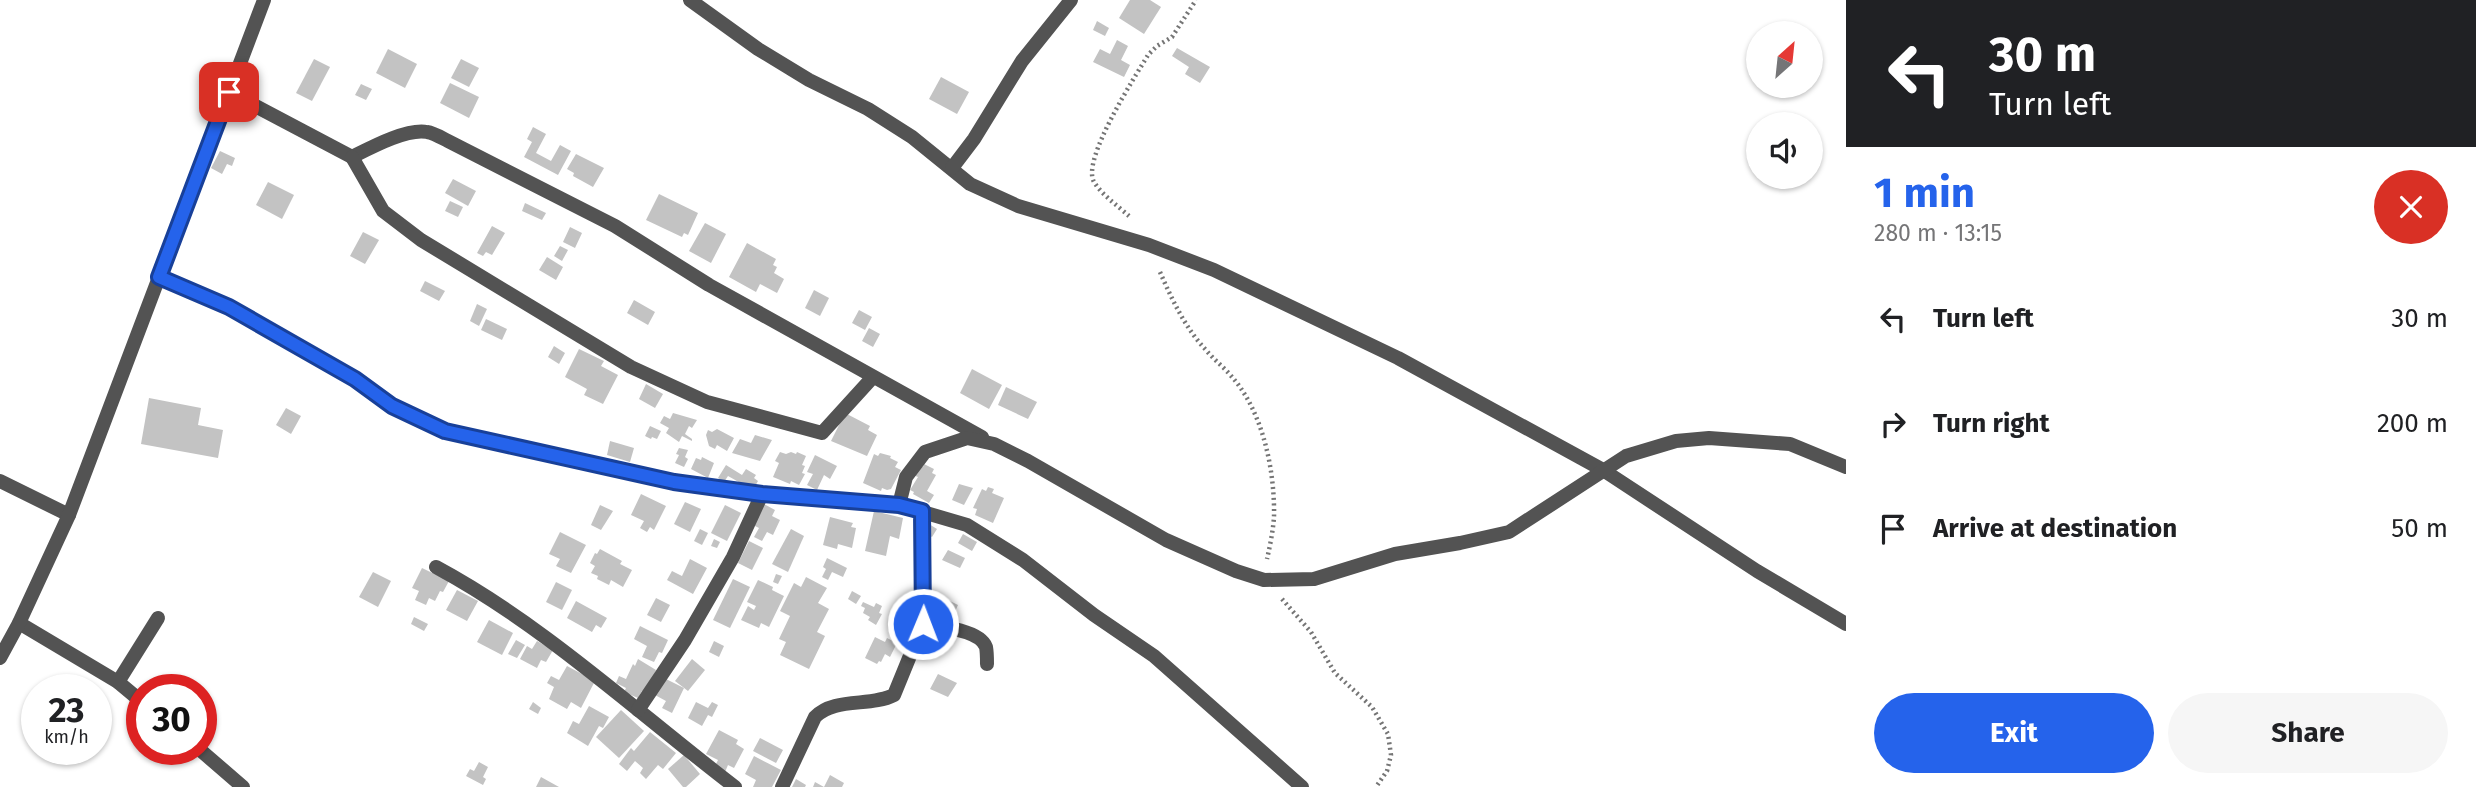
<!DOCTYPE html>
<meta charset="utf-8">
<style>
:root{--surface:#fff;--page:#f6f6f6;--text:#202124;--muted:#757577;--accent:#2563eb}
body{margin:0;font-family:"Fira Sans",sans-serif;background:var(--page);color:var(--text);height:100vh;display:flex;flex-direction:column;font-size:26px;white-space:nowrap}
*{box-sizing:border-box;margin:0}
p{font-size:23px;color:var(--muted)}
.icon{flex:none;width:38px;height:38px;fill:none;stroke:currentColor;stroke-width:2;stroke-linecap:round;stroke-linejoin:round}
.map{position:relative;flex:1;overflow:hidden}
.details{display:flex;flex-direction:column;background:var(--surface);width:630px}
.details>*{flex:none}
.guide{background:#202124;color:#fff;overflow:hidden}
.needle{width:46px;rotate:27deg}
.tools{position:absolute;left:1746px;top:21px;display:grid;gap:14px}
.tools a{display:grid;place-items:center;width:77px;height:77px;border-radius:50%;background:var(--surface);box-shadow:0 2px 5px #0004;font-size:35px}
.speed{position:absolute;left:21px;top:674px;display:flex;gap:14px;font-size:35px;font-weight:700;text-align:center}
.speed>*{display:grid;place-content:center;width:91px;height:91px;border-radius:50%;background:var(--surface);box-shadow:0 2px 5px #0004;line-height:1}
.speed small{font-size:18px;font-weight:400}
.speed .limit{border:10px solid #d22;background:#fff;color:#111}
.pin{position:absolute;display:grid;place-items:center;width:60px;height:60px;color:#fff;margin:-30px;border-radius:14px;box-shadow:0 4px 10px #0006}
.me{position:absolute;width:77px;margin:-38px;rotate:1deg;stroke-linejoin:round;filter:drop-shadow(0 0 5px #0008)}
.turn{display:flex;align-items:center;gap:24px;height:147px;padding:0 28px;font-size:32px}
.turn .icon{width:91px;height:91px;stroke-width:2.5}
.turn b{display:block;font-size:49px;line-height:60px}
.round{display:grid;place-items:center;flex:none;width:74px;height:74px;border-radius:37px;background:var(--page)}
.head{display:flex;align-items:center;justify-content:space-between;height:119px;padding:0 28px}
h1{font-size:42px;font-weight:700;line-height:52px;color:var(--accent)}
.button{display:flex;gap:14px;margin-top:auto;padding:14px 28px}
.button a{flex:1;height:80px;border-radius:42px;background:var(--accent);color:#fff;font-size:28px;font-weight:700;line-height:80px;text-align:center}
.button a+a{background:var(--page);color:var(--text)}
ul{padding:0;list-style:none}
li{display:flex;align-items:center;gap:21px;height:105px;padding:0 28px}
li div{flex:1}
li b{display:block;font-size:26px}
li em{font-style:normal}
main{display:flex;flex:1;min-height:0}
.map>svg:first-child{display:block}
</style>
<main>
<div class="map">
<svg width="1846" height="787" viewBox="0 0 1846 787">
<rect width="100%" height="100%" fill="#fff"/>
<!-- building -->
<g fill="#c3c3c3">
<polygon points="1130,0 1150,0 1161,7 1144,34 1119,18"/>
<polygon points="1097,21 1109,28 1105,36 1093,30"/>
<polygon points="1117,40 1128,46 1121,60 1130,65 1124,77 1093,62 1100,49 1110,54"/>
<polygon points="1177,48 1210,67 1200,83 1185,74 1189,67 1172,56"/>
<polygon points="388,49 417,64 405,88 376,73"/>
<polygon points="314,59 330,67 312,101 296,93"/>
<polygon points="461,59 479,68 469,87 451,78"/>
<polygon points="941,77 969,92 957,114 929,99"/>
<polygon points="450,83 479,97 469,118 440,103"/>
<polygon points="361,84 372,89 366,100 355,95"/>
<polygon points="533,127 546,134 536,153 551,161 560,145 571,151 558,175 524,157 532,142 527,139"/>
<polygon points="220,151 235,158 232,166 227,164 222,174 211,168"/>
<polygon points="576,154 604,168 593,187 573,176 574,173 567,169"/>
<polygon points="453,179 476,191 468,206 445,193"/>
<polygon points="268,182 294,195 282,219 256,205"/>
<polygon points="659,194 698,213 688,235 684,233 682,237 646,220"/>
<polygon points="450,201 463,207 458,217 445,211"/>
<polygon points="525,203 546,213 542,220 522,211"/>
<polygon points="705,223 726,234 711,263 689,251"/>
<polygon points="492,226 505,233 492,255 486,252 483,256 477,253"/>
<polygon points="570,227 582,233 575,248 563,242"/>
<polygon points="363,232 379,240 365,264 350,256"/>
<polygon points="747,243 776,259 773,265 777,267 774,273 784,279 777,293 760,284 756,292 729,277"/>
<polygon points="560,246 568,250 562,261 554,256"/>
<polygon points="547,257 563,267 556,280 539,270"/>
<polygon points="425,281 445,291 439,301 420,291"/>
<polygon points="814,290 829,298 820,316 805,308"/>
<polygon points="634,300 655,312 648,325 627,313"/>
<polygon points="477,304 487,309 479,326 470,321"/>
<polygon points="859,310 872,317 865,330 852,323"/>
<polygon points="486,319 507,329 502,340 481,330"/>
<polygon points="869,328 880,334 873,347 862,341"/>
<polygon points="554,346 565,353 559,364 548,357"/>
<polygon points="579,349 604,361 601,366 618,375 603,404 584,395 587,389 565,377"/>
<polygon points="972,369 1002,385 989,409 960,393"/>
<polygon points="646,384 663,394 655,408 639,399"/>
<polygon points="1006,387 1037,402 1028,419 998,405"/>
<polygon points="149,398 201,408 198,425 223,430 218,458 141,444"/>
<polygon points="286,408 301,416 291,434 276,425"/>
<polygon points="673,413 697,420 692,428 689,426 685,434 692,439 692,441 682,436 679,442 666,433 669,428 660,423 664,416 670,419"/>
<polygon points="845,413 870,426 868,430 877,435 867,456 831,441"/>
<polygon points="650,426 661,431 657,439 652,437 651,439 645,436"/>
<polygon points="717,429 734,438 727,451 717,445 715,449 709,446 706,435 708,430 712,432"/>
<polygon points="755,435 772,440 760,461 732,453 740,439 751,443"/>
<polygon points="610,441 634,448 630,462 607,455"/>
<polygon points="679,448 688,450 685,457 688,459 684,467 675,463 679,455 676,454"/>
<polygon points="780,452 786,454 791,452 796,454 797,452 806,456 802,465 805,466 802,473 805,474 799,485 791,481 790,484 773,477 779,463 775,461"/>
<polygon points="880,453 891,456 890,458 898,462 895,467 901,470 891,489 887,490 882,488 881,491 863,483 874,454 878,456"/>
<polygon points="815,455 837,466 830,479 824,475 817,490 807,485 813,474 807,472"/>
<polygon points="702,457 714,463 708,478 691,469 696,458 701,460"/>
<polygon points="924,464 934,469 932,473 936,475 927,491 934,495 929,503 913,494 914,492 910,490 918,477 913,475 919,465 923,467"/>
<polygon points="726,465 742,475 746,469 756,475 754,478 758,481 753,490 728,476 724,482 718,478"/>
<polygon points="959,484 973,488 964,505 952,500"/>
<polygon points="988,487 994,489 992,493 1004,498 993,523 975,515 977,509 973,508 982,489 986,491"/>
<polygon points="641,494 666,506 654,530 650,527 647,532 640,528 644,521 631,515"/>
<polygon points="685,502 701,509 690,532 674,524"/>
<polygon points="764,504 775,510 772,516 780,520 773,535 767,532 762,541 754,537 759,528 753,525"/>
<polygon points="600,505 613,511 601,530 591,525"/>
<polygon points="725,505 741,513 727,541 711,533"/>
<polygon points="874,511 903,518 899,539 890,536 886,556 865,551"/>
<polygon points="830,517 853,523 851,527 856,528 852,548 838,544 837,549 823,545"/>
<polygon points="929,524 937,529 932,537 924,533"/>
<polygon points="700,529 708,533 702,545 694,541"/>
<polygon points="791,529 804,536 788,572 772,564"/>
<polygon points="560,532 586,545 571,573 556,566 560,559 549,554"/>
<polygon points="963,534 977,542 972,551 958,543"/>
<polygon points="714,539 720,542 717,548 711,546"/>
<polygon points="749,541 763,548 752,570 738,563"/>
<polygon points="600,549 622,561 620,564 632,570 623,587 611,580 609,585 597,579 598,576 591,573 595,566 590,563 595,553 597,554"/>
<polygon points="948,550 965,558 960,568 942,560"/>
<polygon points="827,558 847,568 843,577 832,572 828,580 822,577 826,569 823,567"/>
<polygon points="690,559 707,568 693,594 667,580 672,571 682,576"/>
<polygon points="422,568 449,581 443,592 440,591 435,601 429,598 426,605 415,600 419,591 412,588"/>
<polygon points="373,572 391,581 378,607 359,597"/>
<polygon points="776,574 782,576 778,584 773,582"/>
<polygon points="806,577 827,588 818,603 829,609 817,632 825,636 809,669 780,655 786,642 779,639 790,616 780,611 794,583 801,587"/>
<polygon points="733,579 750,587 730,628 713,620"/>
<polygon points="758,580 773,587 772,590 784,596 769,627 761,623 759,628 741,620 748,606 754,610 756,606 747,602"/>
<polygon points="556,582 572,590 562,610 546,602"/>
<polygon points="457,590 478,601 467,621 446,610"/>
<polygon points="852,591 861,596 856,604 848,599"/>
<polygon points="656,598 670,605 661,622 647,615"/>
<polygon points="944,598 958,605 952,618 938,611"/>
<polygon points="576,601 607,618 601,628 596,625 592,632 567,618"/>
<polygon points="863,602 874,607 876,603 882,606 879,613 882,614 876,625 868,620 870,617 863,613 865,608 861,606"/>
<polygon points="414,617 428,624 424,631 411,624"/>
<polygon points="489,620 513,633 502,655 477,642"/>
<polygon points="640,626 668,640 662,653 659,652 654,662 642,657 647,646 634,639"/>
<polygon points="875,637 885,642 887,638 897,643 890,657 885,654 881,662 879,661 877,664 865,658"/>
<polygon points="516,640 525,645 517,658 508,654"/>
<polygon points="537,641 553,650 546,662 541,660 537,668 520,659 527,646 532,649"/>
<polygon points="714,641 724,646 719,657 709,652"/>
<polygon points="638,659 656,670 646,693 642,691 638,698 624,692 626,688 616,683 619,676 626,679 633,664 635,666"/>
<polygon points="692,659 705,670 688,691 675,681"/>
<polygon points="567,666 595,681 581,708 571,702 567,709 549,699 554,687 547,683 551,676 559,680"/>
<polygon points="938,674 957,683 948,697 930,689"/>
<polygon points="664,678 684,688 672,713 662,708 666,701 655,695"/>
<polygon points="533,702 541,708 538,714 529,709"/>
<polygon points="696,702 708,708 712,702 718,705 712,717 708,715 702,726 688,718"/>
<polygon points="589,706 609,717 603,728 599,726 588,746 567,733 573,721 579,724"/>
<polygon points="621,710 644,731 619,758 596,737"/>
<polygon points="719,730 738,740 736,744 744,749 734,768 728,765 725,772 715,766 718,760 706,754"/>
<polygon points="650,732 676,753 663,769 658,765 646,779 640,773 643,768 635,761 627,771 619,764 631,748 634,751"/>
<polygon points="760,738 783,750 776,763 753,751"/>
<polygon points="684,755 700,774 686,787 683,787 668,769"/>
<polygon points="754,756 781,770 772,787 753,787 756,780 745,774"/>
<polygon points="479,762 488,767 483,777 486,779 483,785 466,776 470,769 474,771"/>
<polygon points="830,775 844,783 842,787 813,787 815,782 824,787"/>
<polygon points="541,777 559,787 536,787"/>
<polygon points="796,779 806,785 805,787 792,787"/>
</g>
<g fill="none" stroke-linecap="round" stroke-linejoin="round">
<!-- path -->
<g stroke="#757575" stroke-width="4.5" stroke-dasharray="2 3.5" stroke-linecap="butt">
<path d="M1129 216C1118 206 1102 195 1094 182 1081 160 1135 77 1148 55L1157 46 1172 37 1196 0"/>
<path d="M1160 272C1172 300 1186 329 1206 350 1214 360 1224 367 1232 377 1263 412 1275 471 1274 517 1273 531 1270 546 1267 559"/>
<polyline points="1282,599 1311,632 1335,673 1372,707 1388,734 1391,755 1387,771 1376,787"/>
</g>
<!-- service -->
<polyline stroke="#535353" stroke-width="14" points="118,682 158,618"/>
<!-- minor -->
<g stroke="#535353" stroke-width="14">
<polyline points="690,0 758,49 809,80 868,109 912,137 970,184 1018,206 1149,245 1214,270 1398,358 1603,470 1757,571 1846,624"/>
<path d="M229 92 352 157C370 148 407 128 427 132 434 133 442 138 448 141L615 226 709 285 982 437"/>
<polyline points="352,157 383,211 421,240 631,367 707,402 822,433 873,377"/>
<polyline points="952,168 974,139 1022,61 1071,0"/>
<polyline points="159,277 228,307 355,379 392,406 445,431 674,482 762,494 899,505 967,525 1023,560 1094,615 1154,656 1302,787"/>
<polyline points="0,481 69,515"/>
<polyline points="899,505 906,477 925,452 967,438 994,444 1028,461 1166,540 1236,571 1264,580 1314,579 1395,554 1460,543 1509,532 1626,456 1676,441 1709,438 1790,444 1846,467"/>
<path d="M436 567C544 625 638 713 735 787"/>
<polyline points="19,623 118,682 142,702"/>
<path d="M923 624C939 626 980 630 986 647 987 652 987 659 987 664"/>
<polyline points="638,710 685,640 733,557 762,494"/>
<polyline points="199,749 243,787"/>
<path d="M782 787 815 717C834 697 871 707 894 695L923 624 922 511"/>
</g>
<!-- tertiary -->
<polyline stroke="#535353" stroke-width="14" points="0,658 19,623 69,515 264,0"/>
</g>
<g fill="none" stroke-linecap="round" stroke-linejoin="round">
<defs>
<polyline id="route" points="229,92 159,277 229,307 355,379 392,406 445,431 674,482 762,494 899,505 922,511 923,624"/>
</defs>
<!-- route casing -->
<use href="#route" stroke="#184099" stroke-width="18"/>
<!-- route -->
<use href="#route" stroke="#2563eb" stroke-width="12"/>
</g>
</svg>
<div class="tools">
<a><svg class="needle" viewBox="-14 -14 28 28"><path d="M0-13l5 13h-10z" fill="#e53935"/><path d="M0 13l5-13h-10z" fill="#757577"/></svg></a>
<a><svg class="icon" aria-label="sound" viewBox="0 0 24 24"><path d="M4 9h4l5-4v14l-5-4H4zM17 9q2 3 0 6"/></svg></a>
</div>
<div class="speed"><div>23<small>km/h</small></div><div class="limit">30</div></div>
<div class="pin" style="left:229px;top:92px;background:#d93025"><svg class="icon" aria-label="arrive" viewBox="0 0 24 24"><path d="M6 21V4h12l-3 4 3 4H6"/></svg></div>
<svg class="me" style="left:923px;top:624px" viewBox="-20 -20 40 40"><circle r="17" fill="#2563eb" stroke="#fff" stroke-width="3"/><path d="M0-11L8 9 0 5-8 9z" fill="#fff"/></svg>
</div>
<section class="details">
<div class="guide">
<div class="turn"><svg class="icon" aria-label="left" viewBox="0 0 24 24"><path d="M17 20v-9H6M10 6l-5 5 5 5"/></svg><div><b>30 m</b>Turn left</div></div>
</div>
<div class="head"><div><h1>1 min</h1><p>280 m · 13:15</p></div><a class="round" style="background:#d93025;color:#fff"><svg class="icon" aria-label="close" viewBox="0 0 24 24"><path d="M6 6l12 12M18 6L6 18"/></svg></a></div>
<ul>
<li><svg class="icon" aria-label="left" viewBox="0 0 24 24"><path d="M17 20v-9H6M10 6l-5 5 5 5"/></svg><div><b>Turn left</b></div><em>30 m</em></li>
<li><svg class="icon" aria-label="right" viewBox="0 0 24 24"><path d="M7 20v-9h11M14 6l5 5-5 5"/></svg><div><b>Turn right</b></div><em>200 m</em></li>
<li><svg class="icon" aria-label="arrive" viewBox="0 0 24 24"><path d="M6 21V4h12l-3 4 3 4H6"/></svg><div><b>Arrive at destination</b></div><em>50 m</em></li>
</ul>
<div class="button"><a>Exit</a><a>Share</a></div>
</section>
</main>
